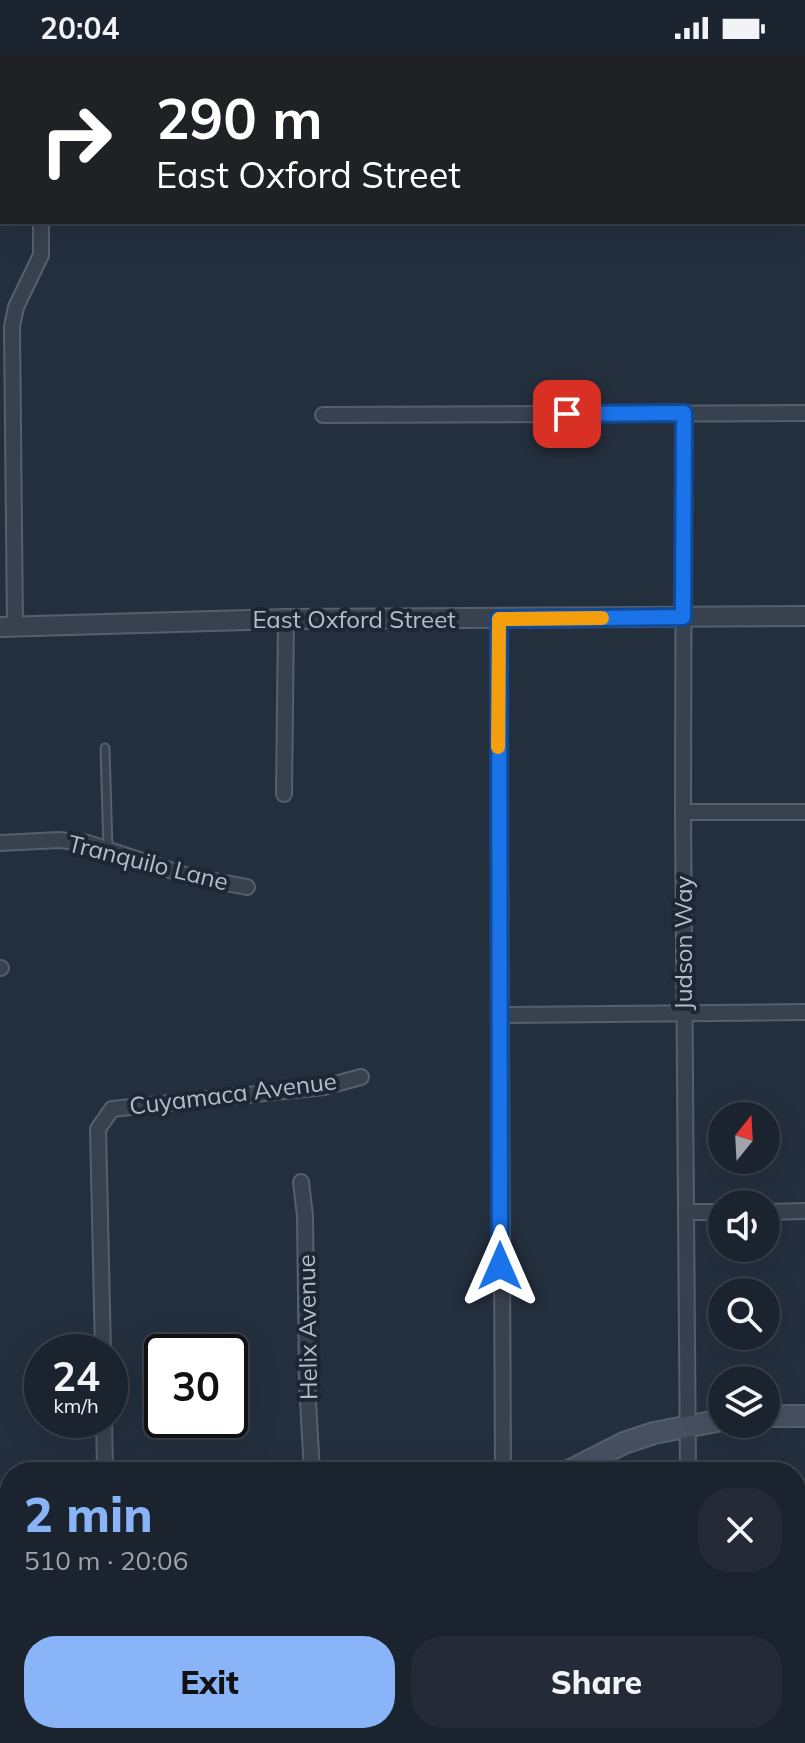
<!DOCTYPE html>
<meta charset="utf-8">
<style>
:root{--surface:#1b232e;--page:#242b36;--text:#f1f3f6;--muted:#a0a4aa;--line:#39404a;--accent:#8ab4f8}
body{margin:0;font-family:Mulish,sans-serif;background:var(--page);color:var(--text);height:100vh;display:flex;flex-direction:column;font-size:30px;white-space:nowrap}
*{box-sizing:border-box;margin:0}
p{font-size:26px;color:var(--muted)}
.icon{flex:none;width:44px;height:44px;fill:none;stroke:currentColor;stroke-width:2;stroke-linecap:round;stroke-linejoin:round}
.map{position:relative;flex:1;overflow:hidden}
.details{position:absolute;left:0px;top:1406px;width:806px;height:282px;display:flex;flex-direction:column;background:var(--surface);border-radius:32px 32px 0 0;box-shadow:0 8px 32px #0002,0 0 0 2px var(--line)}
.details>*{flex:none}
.guide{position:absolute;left:0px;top:0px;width:806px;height:168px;box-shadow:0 8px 32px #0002,0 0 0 2px var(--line);background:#202124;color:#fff;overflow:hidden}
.needle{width:52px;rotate:18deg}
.controls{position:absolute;left:708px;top:1046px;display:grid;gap:16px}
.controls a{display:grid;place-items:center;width:72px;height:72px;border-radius:50%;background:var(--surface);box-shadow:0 8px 32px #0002,0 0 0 2px var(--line);font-size:40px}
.speed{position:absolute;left:24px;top:1278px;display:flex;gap:16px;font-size:40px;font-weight:700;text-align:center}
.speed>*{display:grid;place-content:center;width:104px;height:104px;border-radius:50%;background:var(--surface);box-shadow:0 8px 32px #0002,0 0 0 2px var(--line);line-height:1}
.speed small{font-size:20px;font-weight:400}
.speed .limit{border:4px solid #111;border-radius:12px;background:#fff;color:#111}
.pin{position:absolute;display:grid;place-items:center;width:68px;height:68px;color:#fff;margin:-34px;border-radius:16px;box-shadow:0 4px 12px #0006}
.me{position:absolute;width:88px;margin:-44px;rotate:0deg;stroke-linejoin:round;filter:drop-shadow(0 0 6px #0008)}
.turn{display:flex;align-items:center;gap:28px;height:168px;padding:0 24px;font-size:36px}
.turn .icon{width:104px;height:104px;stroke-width:2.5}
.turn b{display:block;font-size:56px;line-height:68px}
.round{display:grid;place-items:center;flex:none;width:84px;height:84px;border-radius:32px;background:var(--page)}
.summary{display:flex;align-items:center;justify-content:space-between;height:136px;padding:0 24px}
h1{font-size:48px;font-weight:800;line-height:60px;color:var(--accent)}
.button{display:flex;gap:16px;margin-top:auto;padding:16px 24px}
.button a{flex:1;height:92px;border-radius:32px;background:var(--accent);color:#111;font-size:32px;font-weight:800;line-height:92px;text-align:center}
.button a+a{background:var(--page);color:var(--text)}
.status{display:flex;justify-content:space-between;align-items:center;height:56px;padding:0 40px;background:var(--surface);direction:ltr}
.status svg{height:22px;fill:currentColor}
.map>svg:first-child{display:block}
</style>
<div class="status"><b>20:04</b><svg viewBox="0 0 49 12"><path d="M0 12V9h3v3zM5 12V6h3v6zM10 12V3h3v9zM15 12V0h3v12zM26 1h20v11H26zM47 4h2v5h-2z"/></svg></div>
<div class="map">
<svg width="805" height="1687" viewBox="0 0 805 1687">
<rect width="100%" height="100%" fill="#242f3e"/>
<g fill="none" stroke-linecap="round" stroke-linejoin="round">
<defs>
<g id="service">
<polyline points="0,11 2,11"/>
<polyline points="105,692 108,793"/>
</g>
<g id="minor">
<polyline points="39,0 39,2"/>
<polyline points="239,2 239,0"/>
<polyline points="0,129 2,129"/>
<polyline points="804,153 805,153"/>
<polyline points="684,357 683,756 688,1416"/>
<polyline points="323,359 805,357"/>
<polyline points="499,563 503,1416"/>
<polyline points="15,571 12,271 16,251 41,199 41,166"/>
<polyline points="284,738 286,563"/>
<polyline points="683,756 805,756"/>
<polyline points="0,787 59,784 88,787 188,820 247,831"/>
<polyline points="0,912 1,912"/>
<polyline points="499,959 805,956"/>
<polyline points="301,1126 305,1160 307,1327 312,1416"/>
<polyline points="687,1156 722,1156"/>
<polyline points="766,1156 805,1155"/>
<polyline points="103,1296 98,1073 112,1053 324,1031 361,1021"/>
<polyline points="104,1364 105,1416"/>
<polyline points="796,1569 805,1569"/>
<polyline points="0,1647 10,1647"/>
<polyline points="324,1678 325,1687"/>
<polyline points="676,1687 679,1678"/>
</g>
<polyline id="tertiary" points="0,571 286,563 805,560"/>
<g id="secondary">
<polyline points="766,1360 805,1360"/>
<polyline points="567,1416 624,1387 654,1377 722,1364"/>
<polyline points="0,1469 10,1469"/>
</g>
</defs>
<!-- service casing -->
<use href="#service" stroke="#565f6c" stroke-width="11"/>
<!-- minor casing -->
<use href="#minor" stroke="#565f6c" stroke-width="18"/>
<!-- tertiary casing -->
<use href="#tertiary" stroke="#565f6c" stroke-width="22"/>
<!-- secondary casing -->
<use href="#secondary" stroke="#565f6c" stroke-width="24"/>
<!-- service -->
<use href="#service" stroke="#38414e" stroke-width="7"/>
<!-- minor -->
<use href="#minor" stroke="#38414e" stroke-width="14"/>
<!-- tertiary -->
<use href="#tertiary" stroke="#38414e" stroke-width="18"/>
<!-- secondary -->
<use href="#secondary" stroke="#465061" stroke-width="20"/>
</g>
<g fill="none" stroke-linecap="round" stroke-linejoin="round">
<defs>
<polyline id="route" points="500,1210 499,563 683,561 684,357 567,358"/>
</defs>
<!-- route casing -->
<use href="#route" stroke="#114b97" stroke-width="20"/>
<!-- route -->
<use href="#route" stroke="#1a73e8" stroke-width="14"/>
<!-- slow -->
<polyline stroke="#f59e0b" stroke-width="14" points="498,691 499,563 602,562"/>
</g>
<g text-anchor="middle" stroke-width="8" stroke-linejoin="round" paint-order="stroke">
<!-- street labels -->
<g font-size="24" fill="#b4bcc9" stroke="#1d2633">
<text x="354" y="572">East Oxford Street</text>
<text transform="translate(148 807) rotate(14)" y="8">Tranquilo Lane</text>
<text transform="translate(684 887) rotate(-90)" y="8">Judson Way</text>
<text transform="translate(233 1038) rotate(-7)" y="8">Cuyamaca Avenue</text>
<text transform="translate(308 1271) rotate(-91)" y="8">Helix Avenue</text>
</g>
</g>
</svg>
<div class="controls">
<a><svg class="needle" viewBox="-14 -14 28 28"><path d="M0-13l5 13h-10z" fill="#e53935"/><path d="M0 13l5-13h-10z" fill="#a0a4aa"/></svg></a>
<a><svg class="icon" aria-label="sound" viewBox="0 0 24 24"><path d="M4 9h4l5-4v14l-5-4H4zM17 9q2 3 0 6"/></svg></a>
<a><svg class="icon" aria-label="search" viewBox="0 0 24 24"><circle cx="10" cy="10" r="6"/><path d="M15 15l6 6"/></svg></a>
<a><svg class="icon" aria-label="layers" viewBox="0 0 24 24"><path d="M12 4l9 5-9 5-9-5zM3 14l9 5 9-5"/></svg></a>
</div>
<div class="speed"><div>24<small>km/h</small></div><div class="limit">30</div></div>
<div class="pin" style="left:567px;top:358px;background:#d93025"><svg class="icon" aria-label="arrive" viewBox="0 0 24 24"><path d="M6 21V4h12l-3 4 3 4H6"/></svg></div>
<svg class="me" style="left:500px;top:1210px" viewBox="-20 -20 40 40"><path d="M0-17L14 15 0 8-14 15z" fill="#1a73e8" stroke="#fff" stroke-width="4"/></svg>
<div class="guide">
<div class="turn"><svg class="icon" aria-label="right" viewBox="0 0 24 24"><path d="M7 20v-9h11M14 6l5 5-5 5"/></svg><div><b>290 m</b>East Oxford Street</div></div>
</div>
<section class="details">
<div class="summary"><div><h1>2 min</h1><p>510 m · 20:06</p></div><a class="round"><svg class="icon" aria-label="close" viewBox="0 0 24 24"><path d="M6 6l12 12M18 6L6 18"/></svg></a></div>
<div class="button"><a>Exit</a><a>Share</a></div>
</section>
</div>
